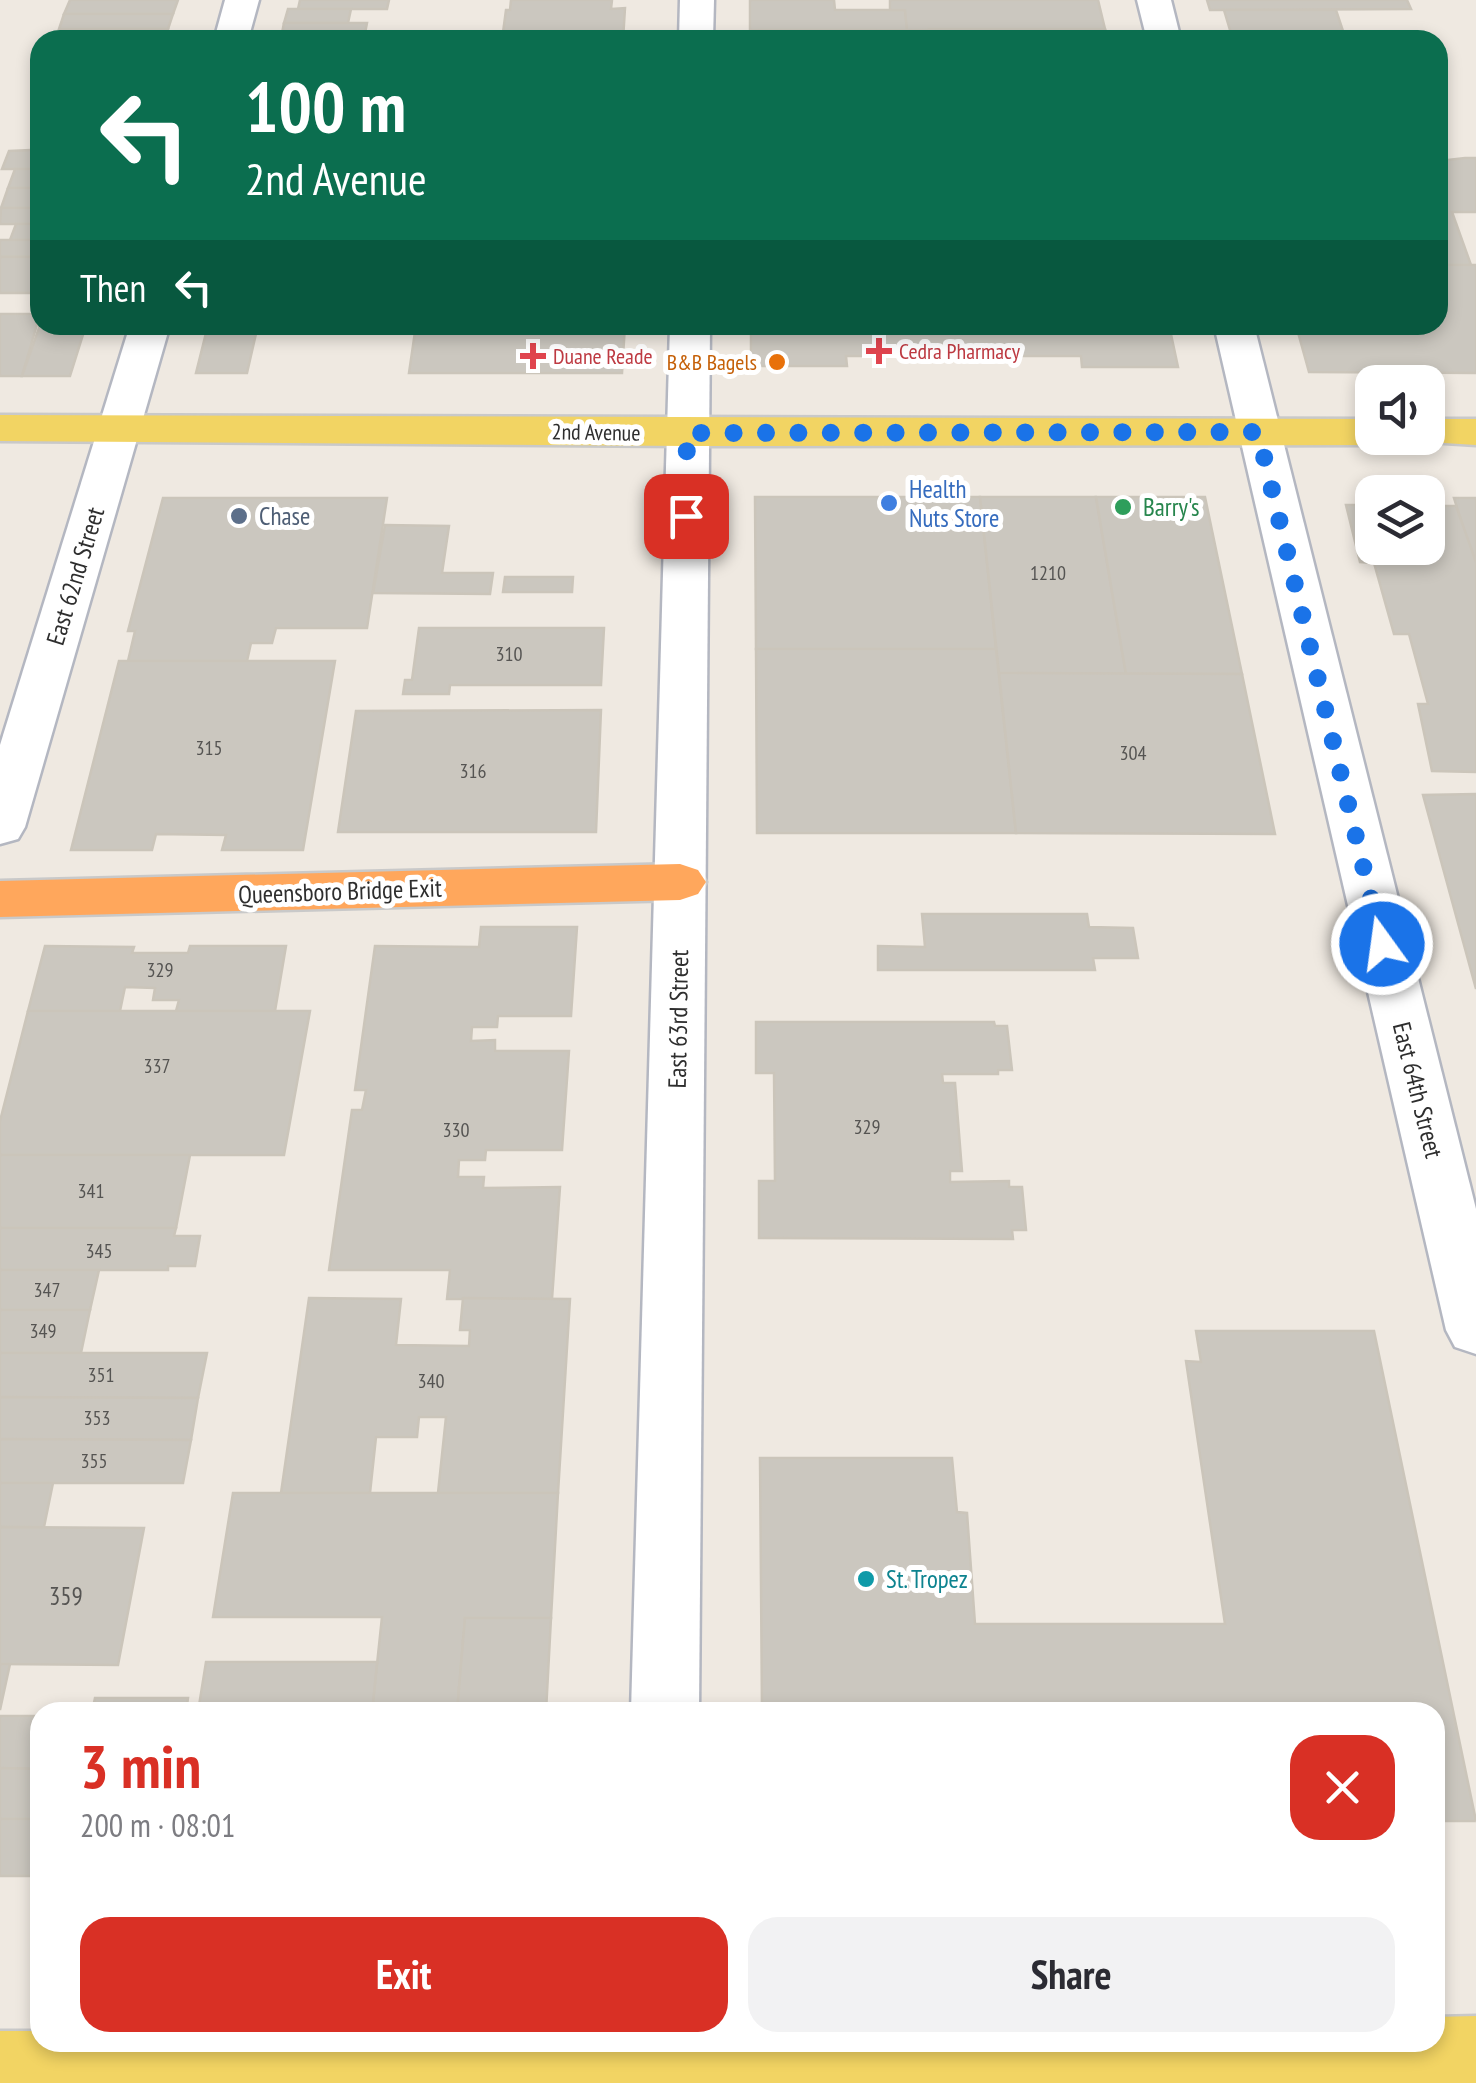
<!DOCTYPE html>
<meta charset="utf-8">
<style>
:root{--surface:#fff;--page:#f2f2f3;--text:#2b2b33;--muted:#7c7c81;--accent:#d93025}
body{margin:0;font-family:"PT Sans Narrow",sans-serif;background:var(--page);color:var(--text);height:100vh;display:flex;flex-direction:column;font-size:38px;white-space:nowrap}
*{box-sizing:border-box;margin:0}
p{font-size:32px;color:var(--muted)}
.icon{flex:none;width:55px;height:55px;fill:none;stroke:currentColor;stroke-width:2;stroke-linecap:round;stroke-linejoin:round}
.map{position:relative;flex:1;overflow:hidden}
.drawer{position:absolute;left:30px;top:1702px;width:1415px;height:350px;display:flex;flex-direction:column;background:var(--surface);border-radius:30px;box-shadow:0 5px 15px #0003}
.drawer>*{flex:none}
.top-card{position:absolute;left:30px;top:30px;width:1418px;height:305px;border-radius:30px;box-shadow:0 5px 15px #0003;background:#0b6e4f;color:#fff;overflow:hidden}
.controls{position:absolute;left:1355px;top:365px;display:grid;gap:20px}
.controls a{display:grid;place-items:center;width:90px;height:90px;border-radius:20px;background:var(--surface);box-shadow:0 5px 15px #0003;font-size:50px}
.pin{position:absolute;display:grid;place-items:center;width:85px;height:85px;color:#fff;margin:-42px;border-radius:20px;box-shadow:0 5px 15px #0006}
.me{position:absolute;width:110px;margin:-55px;rotate:346deg;stroke-linejoin:round;filter:drop-shadow(0 0 8px #0008)}
.turn{display:flex;align-items:center;gap:35px;height:210px;padding:0 50px;font-size:45px}
.turn .icon{width:130px;height:130px;stroke-width:2.5}
.turn b{display:block;font-size:70px;line-height:85px}
.then{display:flex;align-items:center;height:95px;padding:0 50px;background:#0003;gap:20px;font-size:38px}
.round{display:grid;place-items:center;flex:none;width:105px;height:105px;border-radius:30px;background:var(--page)}
.overview{display:flex;align-items:center;justify-content:space-between;height:170px;padding:0 50px}
h1{font-size:60px;font-weight:700;line-height:75px;color:var(--accent)}
.cta{display:flex;gap:20px;margin-top:auto;padding:20px 50px}
.cta a{flex:1;height:115px;border-radius:30px;background:var(--accent);color:#fff;font-size:40px;font-weight:700;line-height:115px;text-align:center}
.cta a+a{background:var(--page);color:var(--text)}
.map>svg:first-child{display:block}
</style>
<div class="map">
<svg width="1476" height="2083" viewBox="0 0 1476 2083">
<rect width="100%" height="100%" fill="#efe9e1"/>
<!-- building -->
<g fill="#cbc7bf" stroke="#cbc5ba" stroke-width="2.5">
<polygon points="70,0 178,0 173,14 64,14"/>
<polygon points="300,0 389,0 387,9 298,9"/>
<polygon points="511,0 612,0 611,9 625,8 623,40 502,40 506,10 510,10"/>
<polygon points="750,0 834,0 835,10 905,10 907,30 750,30"/>
<polygon points="890,0 1098,0 1105,29 907,30 905,10 890,10"/>
<polygon points="1207,0 1407,0 1411,9 1210,10"/>
<polygon points="288,9 351,9 348,23 284,23"/>
<polygon points="1224,10 1336,10 1346,40 1233,40"/>
<polygon points="64,14 173,14 168,29 59,29"/>
<polygon points="284,23 367,23 364,38 281,38"/>
<polygon points="93,29 168,29 165,40 89,40"/>
<polygon points="929,29 1105,29 1107,40 930,40"/>
<polygon points="760,30 875,30 876,40 761,40"/>
<polygon points="31,150 40,150 40,169 2,169 9,151"/>
<polygon points="1465,158 1476,158 1476,212 1452,212 1471,265 1438,265 1438,161"/>
<polygon points="15,169 40,169 40,188 8,188"/>
<polygon points="8,188 40,188 40,208 1,208"/>
<polygon points="1,208 40,208 40,224 0,224"/>
<polygon points="16,224 40,224 40,240 10,240"/>
<rect x="0" y="240" width="40" height="17"/>
<rect x="0" y="257" width="40" height="36"/>
<polygon points="1438,265 1476,265 1476,373 1309,372 1296,325 1438,325"/>
<polygon points="0,314 40,314 22,376 0,376"/>
<polygon points="40,325 86,325 70,376 22,376"/>
<polygon points="208,325 258,325 247,373 196,373"/>
<polygon points="416,325 625,325 622,373 409,373"/>
<polygon points="751,325 1169,325 1178,367 1082,367 1081,356 846,356 847,366 751,366"/>
<polygon points="755,497 980,497 996,649 756,649"/>
<polygon points="980,497 1096,497 1126,674 999,673"/>
<polygon points="1096,497 1205,497 1242,674 1126,674"/>
<polygon points="163,498 387,498 367,628 276,628 272,643 251,643 247,661 128,661 135,631 128,631"/>
<polygon points="1454,498 1476,498 1476,562 1474,562"/>
<polygon points="1346,505 1372,505 1372,548 1428,548 1428,506 1456,506 1476,562 1476,772 1432,771 1418,704 1428,704 1409,634 1394,634 1374,563 1360,562"/>
<polygon points="385,525 449,526 442,573 493,573 490,594 373,593"/>
<polygon points="505,577 573,577 572,592 503,592"/>
<polygon points="419,628 604,628 601,685 450,685 449,694 403,694 405,680 412,680"/>
<polygon points="756,649 996,649 1016,833 757,833"/>
<polygon points="119,661 335,661 303,850 222,850 226,835 156,834 152,850 71,850"/>
<polygon points="999,673 1242,674 1275,834 1016,833"/>
<polygon points="601,710 596,832 338,832 356,711"/>
<polygon points="1476,794 1476,989 1423,795"/>
<polygon points="922,914 1087,914 1089,927 1133,928 1138,958 1093,958 1095,970 878,970 878,946 925,947"/>
<polygon points="481,927 577,927 571,1016 498,1016 497,1027 472,1027 471,1041 495,1040 495,1051 569,1051 562,1150 486,1150 485,1160 459,1160 458,1177 484,1177 483,1188 560,1187 552,1299 447,1299 450,1270 329,1270 352,1110 362,1110 366,1090 355,1090 375,946 479,947"/>
<polygon points="45,946 134,947 132,953 188,953 190,946 286,946 275,1011 176,1011 179,1000 153,1000 155,988 125,987 120,1011 28,1011"/>
<polygon points="28,1011 310,1011 284,1155 0,1155 0,1121"/>
<polygon points="756,1022 994,1022 995,1026 1007,1026 1012,1070 998,1070 998,1074 942,1074 943,1083 955,1083 962,1171 950,1171 950,1182 1009,1181 1009,1187 1022,1187 1026,1230 1012,1230 1013,1239 759,1238 759,1181 775,1181 774,1073 756,1073"/>
<polygon points="0,1155 190,1155 176,1228 0,1228"/>
<polygon points="0,1228 176,1228 174,1236 200,1236 195,1266 168,1266 168,1270 0,1270"/>
<polygon points="0,1270 99,1270 90,1310 0,1310"/>
<polygon points="309,1298 401,1299 396,1345 469,1346 470,1330 460,1330 463,1298 570,1299 558,1493 438,1493 446,1417 419,1417 417,1437 376,1437 370,1493 281,1493"/>
<polygon points="0,1310 90,1310 81,1353 0,1353"/>
<polygon points="1196,1331 1374,1331 1476,1821 1435,1821 1435,1712 762,1712 760,1458 952,1458 957,1512 967,1513 975,1624 1225,1624 1186,1361 1201,1362"/>
<polygon points="0,1353 207,1353 198,1398 0,1397"/>
<polygon points="0,1397 198,1398 191,1440 0,1439"/>
<polygon points="0,1439 191,1440 183,1483 0,1483"/>
<polygon points="0,1483 53,1483 44,1527 0,1527"/>
<polygon points="233,1493 558,1493 551,1618 465,1618 457,1712 372,1712 382,1617 213,1617"/>
<polygon points="0,1527 144,1528 118,1665 0,1664"/>
<polygon points="465,1618 551,1618 546,1712 457,1712"/>
<polygon points="206,1662 377,1662 372,1712 198,1712"/>
<polygon points="0,1664 10,1664 0,1710"/>
<polygon points="95,1698 188,1698 186,1712 92,1712"/>
<polygon points="0,1716 40,1716 40,1769 0,1768"/>
<polygon points="0,1768 40,1769 40,1819 0,1819"/>
<rect x="0" y="1819" width="40" height="57"/>
</g>
<g fill="none" stroke-linecap="round" stroke-linejoin="round">
<defs>
<g id="minor">
<polygon points="225,0 259,0 248,40 214,40"/>
<polygon points="680,0 714,0 713,40 679,40"/>
<polygon points="1137,0 1171,0 1181,40 1147,40"/>
<polygon points="130,325 170,325 25,827 18,839 0,844 0,745"/>
<polygon points="670,325 710,325 699,1712 631,1712"/>
<polygon points="1214,325 1254,325 1476,1209 1476,1354 1455,1347 1446,1330"/>
</g>
<g id="major">
<polygon points="0,415 1372,419 1372,438 1390,438 1372,445 687,446 0,441"/>
<polygon points="1428,419 1476,419 1476,445 1413,441 1410,438 1428,438"/>
<polygon points="1476,2016 1476,2083 0,2083 0,2031 40,2031 40,2042 1435,2042 1435,2017"/>
</g>
<polygon id="highway" points="680,864 698,870 706,882 698,894 680,900 0,917 0,881"/>
</defs>
<!-- minor casing -->
<use href="#minor" stroke="#b4b7c1" stroke-width="5"/>
<!-- major casing -->
<use href="#major" stroke="#c9c9c9" stroke-width="5"/>
<!-- highway casing -->
<use href="#highway" stroke="#c9c9c9" stroke-width="5"/>
<!-- minor -->
<use href="#minor" fill="#fff" fill-rule="evenodd"/>
<!-- major -->
<use href="#major" fill="#f2d463" fill-rule="evenodd"/>
<!-- highway -->
<use href="#highway" fill="#ffa75c" fill-rule="evenodd"/>
</g>
<g fill="none" stroke-linecap="round" stroke-linejoin="round">
<!-- route -->
<polyline stroke="#1a73e8" stroke-width="18" stroke-dasharray="0 32.4" points="686,516 687,433 1258,432 1382,944"/>
</g>
<!-- markers -->
<g fill="#e0444e" stroke="#fff" stroke-width="4">
<path d="M874 336h10v10h10v10h-10v10h-10v-10h-10v-10h10z"/>
<path d="M528 341h10v10h10v10h-10v10h-10v-10h-10v-10h10z"/>
</g>
<circle fill="#e8710a" stroke="#fff" stroke-width="4" cx="777" cy="362" r="10"/>
<circle fill="#3f7fe0" stroke="#fff" stroke-width="4" cx="889" cy="503" r="10"/>
<circle fill="#2e9e5b" stroke="#fff" stroke-width="4" cx="1123" cy="507" r="10"/>
<circle fill="#5c6f8a" stroke="#fff" stroke-width="4" cx="239" cy="516" r="10"/>
<circle fill="#0f9aa8" stroke="#fff" stroke-width="4" cx="866" cy="1579" r="10"/>
<g text-anchor="middle" stroke-width="10" stroke-linejoin="round" paint-order="stroke">
<!-- number labels -->
<g font-size="20" fill="#555452">
<text x="1048" y="580">1210</text>
<text x="509" y="661">310</text>
<text x="209" y="755">315</text>
<text x="1133" y="760">304</text>
<text x="473" y="778">316</text>
<text x="160" y="977">329</text>
<text x="157" y="1073">337</text>
<text x="867" y="1134">329</text>
<text x="456" y="1137">330</text>
<text x="91" y="1198">341</text>
<text x="99" y="1258">345</text>
<text x="47" y="1297">347</text>
<text x="43" y="1338">349</text>
<text x="101" y="1382">351</text>
<text x="431" y="1388">340</text>
<text x="97" y="1425">353</text>
<text x="94" y="1468">355</text>
</g>
<!-- far-health labels -->
<g font-size="22" fill="#be3a42" stroke="#fff" text-anchor="start">
<text x="899" y="359">Cedra Pharmacy</text>
<text x="553" y="364">Duane Reade</text>
</g>
<!-- far-food labels -->
<g font-size="22" fill="#c56008" stroke="#fff" text-anchor="end">
<text x="757" y="370">B&amp;B Bagels</text>
</g>
<!-- far-street labels -->
<g font-size="22" fill="#2e2e2e" stroke="#fff">
<text transform="translate(596 432) rotate(1)" y="8">2nd Avenue</text>
</g>
<!-- shop labels -->
<g font-size="25" fill="#366cbe" stroke="#fff" text-anchor="start">
<text x="909" y="498">Health<tspan x="909" dy="29">Nuts Store</tspan></text>
</g>
<!-- leisure labels -->
<g font-size="25" fill="#27864d" stroke="#fff" text-anchor="start">
<text x="1143" y="516">Barry's</text>
</g>
<!-- service labels -->
<g font-size="25" fill="#4e5e75" stroke="#fff" text-anchor="start">
<text x="259" y="525">Chase</text>
</g>
<!-- street labels -->
<g font-size="25" fill="#2e2e2e" stroke="#fff">
<text transform="translate(75 576) rotate(-73)" y="9">East 62nd Street</text>
<text transform="translate(340 891) rotate(-2)" y="9">Queensboro Bridge Exit</text>
<text transform="translate(678 1019) rotate(-89)" y="9">East 63rd Street</text>
<text transform="translate(1418 1090) rotate(76)" y="9">East 64th Street</text>
</g>
<!-- culture labels -->
<g font-size="25" fill="#0d838f" stroke="#fff" text-anchor="start">
<text x="886" y="1588">St. Tropez</text>
</g>
<!-- near-number labels -->
<g font-size="25" fill="#555452">
<text x="66" y="1605">359</text>
</g>
</g>
</svg>
<div class="controls">
<a><svg class="icon" aria-label="sound" viewBox="0 0 24 24"><path d="M4 9h4l5-4v14l-5-4H4zM17 9q2 3 0 6"/></svg></a>
<a><svg class="icon" aria-label="layers" viewBox="0 0 24 24"><path d="M12 4l9 5-9 5-9-5zM3 14l9 5 9-5"/></svg></a>
</div>
<div class="pin" style="left:686px;top:516px;background:#d93025"><svg class="icon" aria-label="arrive" viewBox="0 0 24 24"><path d="M6 21V4h12l-3 4 3 4H6"/></svg></div>
<svg class="me" style="left:1382px;top:944px" viewBox="-20 -20 40 40"><circle r="17" fill="#1a73e8" stroke="#fff" stroke-width="3"/><path d="M0-11L8 9 0 5-8 9z" fill="#fff"/></svg>
<div class="top-card">
<div class="turn"><svg class="icon" aria-label="left" viewBox="0 0 24 24"><path d="M17 20v-9H6M10 6l-5 5 5 5"/></svg><div><b>100 m</b>2nd Avenue</div></div>
<div class="then">Then<svg class="icon" aria-label="left" viewBox="0 0 24 24"><path d="M17 20v-9H6M10 6l-5 5 5 5"/></svg></div>
</div>
<section class="drawer">
<div class="overview"><div><h1>3 min</h1><p>200 m · 08:01</p></div><a class="round" style="background:#d93025;color:#fff"><svg class="icon" aria-label="close" viewBox="0 0 24 24"><path d="M6 6l12 12M18 6L6 18"/></svg></a></div>
<div class="cta"><a>Exit</a><a>Share</a></div>
</section>
</div>
